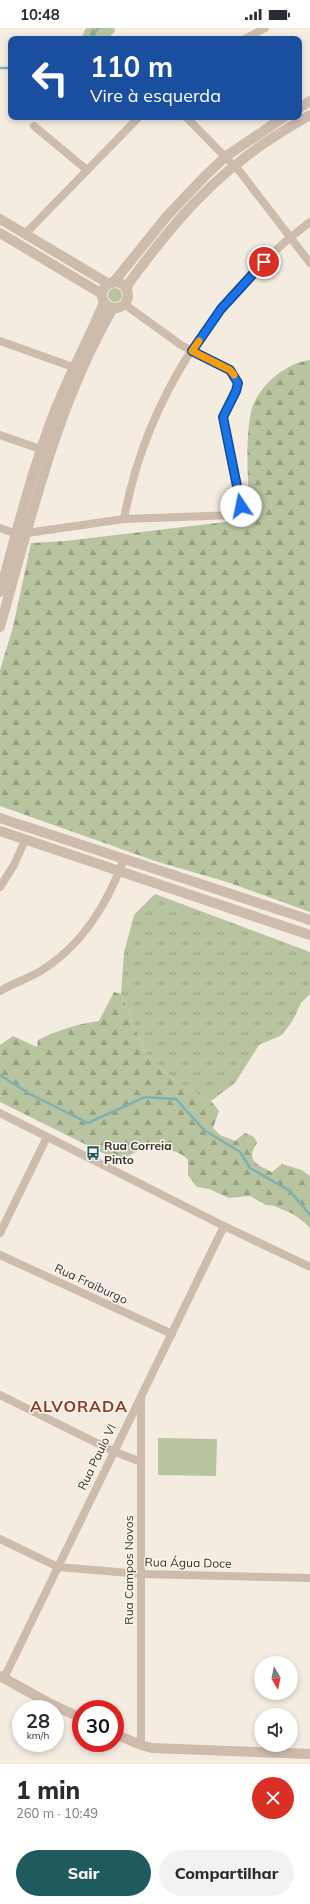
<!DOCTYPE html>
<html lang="pt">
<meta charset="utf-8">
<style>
:root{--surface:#fff;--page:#f2f2f3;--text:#2b2b33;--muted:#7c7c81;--accent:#1f5a5e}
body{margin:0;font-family:Mulish,sans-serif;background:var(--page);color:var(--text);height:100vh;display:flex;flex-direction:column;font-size:15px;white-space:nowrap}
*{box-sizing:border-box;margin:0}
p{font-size:13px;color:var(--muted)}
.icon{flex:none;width:22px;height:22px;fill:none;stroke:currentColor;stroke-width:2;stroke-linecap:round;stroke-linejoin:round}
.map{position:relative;height:1736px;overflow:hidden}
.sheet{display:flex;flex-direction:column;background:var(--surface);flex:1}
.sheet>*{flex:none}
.hud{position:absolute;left:8px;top:8px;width:294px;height:84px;border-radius:8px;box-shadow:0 2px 6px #0003;background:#1a4fa0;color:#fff;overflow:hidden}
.needle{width:26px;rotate:170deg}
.controls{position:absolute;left:254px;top:1628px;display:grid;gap:8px}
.controls a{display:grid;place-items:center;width:44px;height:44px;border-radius:50%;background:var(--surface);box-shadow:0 2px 6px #0003;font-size:20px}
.speed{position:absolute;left:12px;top:1672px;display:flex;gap:8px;font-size:20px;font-weight:700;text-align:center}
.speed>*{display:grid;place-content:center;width:52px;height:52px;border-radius:50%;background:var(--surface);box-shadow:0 2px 6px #0003;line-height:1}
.speed small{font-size:10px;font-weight:400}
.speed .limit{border:6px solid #d22;background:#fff;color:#111}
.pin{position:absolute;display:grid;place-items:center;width:34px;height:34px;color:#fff;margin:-17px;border:2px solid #fff;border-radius:50%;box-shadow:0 1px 4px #0007}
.me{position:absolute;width:44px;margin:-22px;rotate:349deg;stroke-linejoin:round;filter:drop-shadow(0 0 3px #0008)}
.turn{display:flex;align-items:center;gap:14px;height:84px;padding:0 16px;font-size:18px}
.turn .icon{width:52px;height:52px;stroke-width:2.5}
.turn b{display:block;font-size:28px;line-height:34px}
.round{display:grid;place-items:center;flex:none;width:42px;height:42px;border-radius:21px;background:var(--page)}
.headline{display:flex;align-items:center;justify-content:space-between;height:68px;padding:0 16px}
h1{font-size:24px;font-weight:800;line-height:30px}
.cta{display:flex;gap:8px;margin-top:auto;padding:8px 16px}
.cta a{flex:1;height:46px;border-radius:24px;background:var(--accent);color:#fff;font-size:16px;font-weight:800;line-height:46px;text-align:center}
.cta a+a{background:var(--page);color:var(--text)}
.status{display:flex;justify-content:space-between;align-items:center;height:28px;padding:0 20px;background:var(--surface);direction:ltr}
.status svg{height:11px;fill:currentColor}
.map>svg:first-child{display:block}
</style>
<div class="status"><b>10:48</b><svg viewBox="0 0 49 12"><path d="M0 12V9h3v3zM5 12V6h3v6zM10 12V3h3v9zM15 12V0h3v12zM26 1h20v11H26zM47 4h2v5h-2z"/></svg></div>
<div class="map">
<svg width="310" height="1736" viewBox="0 0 310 1736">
<defs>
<pattern id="grass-tufts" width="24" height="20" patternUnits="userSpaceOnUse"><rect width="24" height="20" fill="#b8c4a0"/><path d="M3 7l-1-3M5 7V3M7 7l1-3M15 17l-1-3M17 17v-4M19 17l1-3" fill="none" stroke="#97a083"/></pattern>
<pattern id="forest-firs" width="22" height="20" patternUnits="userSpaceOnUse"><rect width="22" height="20" fill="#b8c4a0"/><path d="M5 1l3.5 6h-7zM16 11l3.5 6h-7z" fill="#97a083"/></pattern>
</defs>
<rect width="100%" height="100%" fill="#f4ebe1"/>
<!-- grass -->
<g fill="url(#grass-tufts)">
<circle cx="115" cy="267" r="7"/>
<polygon points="155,866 310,924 310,966 301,975 293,992 282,1007 259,1017 235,1055 211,1073 183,1059 156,1037 145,1024 121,966 124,925 134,887"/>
</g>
<!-- forest -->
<g fill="url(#forest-firs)">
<polygon points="86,0 115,0 114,4 107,11 81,11"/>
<path d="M310 332V884L227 854 155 833 0 778V642L13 599 31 515 65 513 242 492 250 485C248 457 245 411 251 384 257 359 285 335 310 332Z"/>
<path d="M114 964 121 966 145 1024 156 1037 183 1059 211 1073 219 1083 213 1100 220 1107 235 1113 245 1105 254 1109 257 1115C245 1132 257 1137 272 1144L282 1136 302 1142 310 1148V1200L304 1194 293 1186 274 1178 266 1177 250 1168 229 1170 209 1161 197 1159 188 1147V1132C179 1121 165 1124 155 1114L124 1130 116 1127 111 1129 0 1074V1017L13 1008 37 1019 38 1012C58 1002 77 996 99 993Z"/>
</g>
<!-- park -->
<polygon fill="#b8c4a0" points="158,1410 217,1411 216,1448 158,1447"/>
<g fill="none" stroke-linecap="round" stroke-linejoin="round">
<!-- stream -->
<g stroke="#7fb0b2" stroke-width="2.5">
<polyline points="91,11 98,0"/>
<polyline points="0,40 11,40"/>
<polyline points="0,1047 28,1065 88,1095 145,1069 176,1071 204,1102 240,1124 250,1140 290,1163 310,1187"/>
</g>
<!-- minor -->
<g stroke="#cdbbac" stroke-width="8">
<polyline points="245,11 265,0"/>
<polyline points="186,89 241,145 310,235"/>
<polyline points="34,98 87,142"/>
<polyline points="25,206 139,89"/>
<polyline points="0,313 73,339"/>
<polyline points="0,407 46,423"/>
<path d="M124 491C145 375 215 265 310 194"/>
<polyline points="0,500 17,506 27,505 124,491 235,487 240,483 241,478 223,389 237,363 238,355 230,342 181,317 124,276"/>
<polyline points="0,859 14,837 25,812"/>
<path d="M0 963C12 956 26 951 39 944 82 918 107 877 124 831"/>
<polyline points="0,1085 224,1198 310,1239"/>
<polyline points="0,1205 47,1109"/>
<polyline points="0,1227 172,1306"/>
<polyline points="0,1367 113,1423 141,1434"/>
<polyline points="141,1370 141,1717"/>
<polyline points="0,1511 58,1539 141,1546 310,1550"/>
<polyline points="4,1650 224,1198"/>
</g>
<!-- tertiary -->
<g stroke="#cdbbac" stroke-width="10">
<polyline points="299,80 310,73"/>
<polyline points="0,191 109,256"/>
<polyline points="0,205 102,266"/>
<circle cx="115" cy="267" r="13"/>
<polyline points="113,255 167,188 205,148 225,129 284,89"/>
<path d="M126 261 129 255C162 210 198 165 243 131 264 114 287 100 310 87"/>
<path d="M0 564C16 507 30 449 51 393 66 352 88 314 104 274"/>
<path d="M0 599C31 490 56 379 113 280"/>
<polyline points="0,790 310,892"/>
<polyline points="0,803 310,907"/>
<polyline points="0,1648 49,1675 81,1690"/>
<polyline points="115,1706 141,1717 152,1720 310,1726"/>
</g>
</g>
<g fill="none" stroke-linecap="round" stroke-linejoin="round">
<defs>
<polyline id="route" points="241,478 223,389 236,363 238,355 230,342 192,323 221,281 264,234"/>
</defs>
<!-- route casing -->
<use href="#route" stroke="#114b97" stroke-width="10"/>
<!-- route -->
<use href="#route" stroke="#1a73e8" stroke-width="7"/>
<!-- slow -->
<polyline stroke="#f59e0b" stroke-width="7" points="199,313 192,323 230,342 234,347"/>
</g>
<!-- icons -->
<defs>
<symbol id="bus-bare" viewBox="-9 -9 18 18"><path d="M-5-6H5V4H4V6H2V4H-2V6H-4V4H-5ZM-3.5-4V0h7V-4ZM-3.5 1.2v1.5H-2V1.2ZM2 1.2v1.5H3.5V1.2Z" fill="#1f5a5e" stroke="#fbf5ee" stroke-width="2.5" paint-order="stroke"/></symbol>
</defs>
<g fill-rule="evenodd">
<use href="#bus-bare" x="83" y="1115" width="20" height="20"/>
</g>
<g text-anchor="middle" stroke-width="3" stroke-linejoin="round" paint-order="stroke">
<!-- poi labels -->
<g font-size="12" font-weight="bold" fill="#3b302b" stroke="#fbf5ee" text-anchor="start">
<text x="104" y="1122">Rua Correia<tspan x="104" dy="14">Pinto</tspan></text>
</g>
<!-- street labels -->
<g font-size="12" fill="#3b302b" stroke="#fbf5ee">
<text transform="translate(91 1256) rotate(25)" y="4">Rua Fraiburgo</text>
<text transform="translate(97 1429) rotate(-64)" y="4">Rua Paulo VI</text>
<text transform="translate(188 1535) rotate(1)" y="4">Rua Água Doce</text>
<text transform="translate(129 1542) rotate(-90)" y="4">Rua Campos Novos</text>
</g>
<!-- district labels -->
<g font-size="16" font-weight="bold" letter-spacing="1" fill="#8c3b22" stroke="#fbf5ee">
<text x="79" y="1384">ALVORADA</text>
</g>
</g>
</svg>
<div class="controls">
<a><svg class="needle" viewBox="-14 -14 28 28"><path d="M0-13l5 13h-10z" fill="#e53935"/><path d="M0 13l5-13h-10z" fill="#7c7c81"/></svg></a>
<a><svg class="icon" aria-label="sound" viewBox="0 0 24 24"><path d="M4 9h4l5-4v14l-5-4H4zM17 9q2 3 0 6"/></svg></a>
</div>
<div class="speed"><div>28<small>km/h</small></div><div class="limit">30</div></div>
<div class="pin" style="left:264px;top:234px;background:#d93025"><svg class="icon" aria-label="arrive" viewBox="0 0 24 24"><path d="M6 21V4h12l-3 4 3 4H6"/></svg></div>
<svg class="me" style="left:241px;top:478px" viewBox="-20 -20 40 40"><circle r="19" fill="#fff"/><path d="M0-13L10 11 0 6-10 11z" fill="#1a73e8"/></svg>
<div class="hud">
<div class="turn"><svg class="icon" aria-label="left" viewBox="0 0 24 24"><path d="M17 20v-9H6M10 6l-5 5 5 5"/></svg><div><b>110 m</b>Vire à esquerda</div></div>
</div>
</div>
<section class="sheet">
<div class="headline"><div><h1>1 min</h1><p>260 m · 10:49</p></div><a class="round" style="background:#d93025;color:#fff"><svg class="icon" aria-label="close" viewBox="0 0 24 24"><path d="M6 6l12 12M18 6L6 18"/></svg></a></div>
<div class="cta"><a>Sair</a><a>Compartilhar</a></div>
</section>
